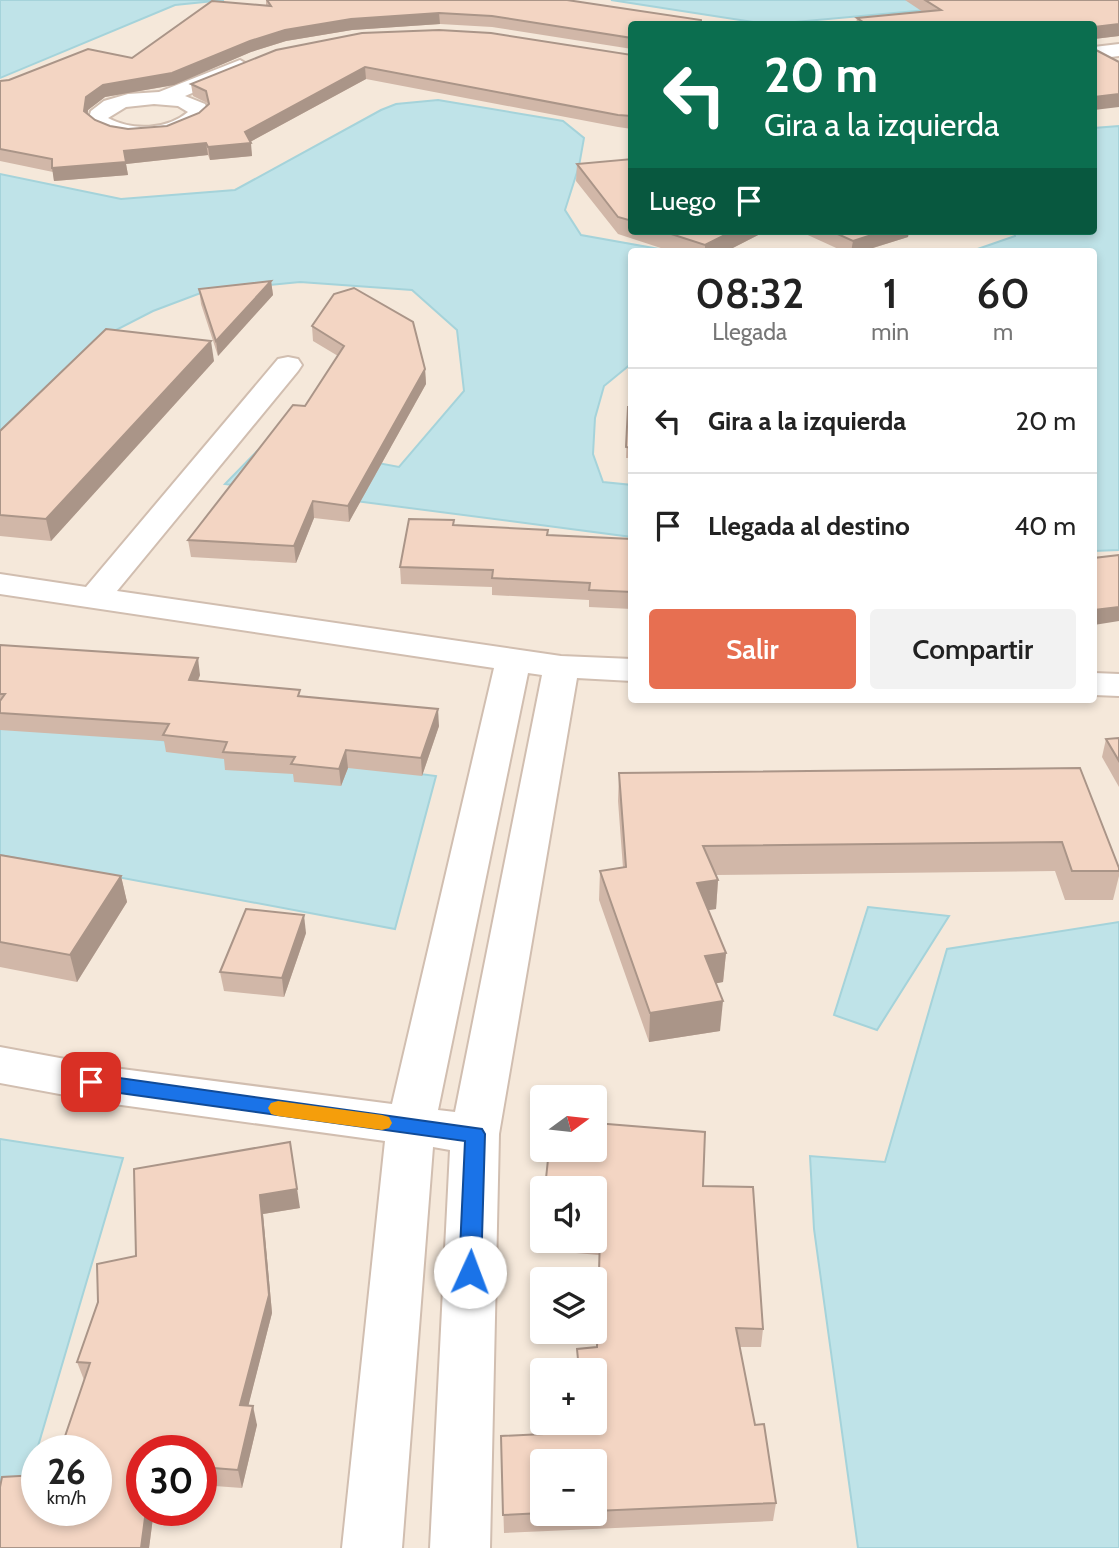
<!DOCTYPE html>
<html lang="es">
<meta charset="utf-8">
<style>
:root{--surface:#fff;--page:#f2f2f2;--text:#222;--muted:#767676;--line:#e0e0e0;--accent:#e76f51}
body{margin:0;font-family:Cabin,sans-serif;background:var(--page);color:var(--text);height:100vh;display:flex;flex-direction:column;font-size:26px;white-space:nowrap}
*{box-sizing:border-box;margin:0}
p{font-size:23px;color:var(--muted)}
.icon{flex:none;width:38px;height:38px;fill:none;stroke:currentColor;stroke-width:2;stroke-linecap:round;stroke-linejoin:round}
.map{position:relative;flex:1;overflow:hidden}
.panel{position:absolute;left:628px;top:248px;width:469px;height:455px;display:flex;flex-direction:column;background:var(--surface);border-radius:7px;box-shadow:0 4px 10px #0003}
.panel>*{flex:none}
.banner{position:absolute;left:628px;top:21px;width:469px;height:214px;border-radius:7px;box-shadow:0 4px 10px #0003;background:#0b6e4f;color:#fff;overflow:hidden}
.needle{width:46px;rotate:75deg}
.fabs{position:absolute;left:530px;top:1085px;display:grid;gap:14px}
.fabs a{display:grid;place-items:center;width:77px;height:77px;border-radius:7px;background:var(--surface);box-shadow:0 4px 10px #0003;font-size:35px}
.speed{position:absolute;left:21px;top:1435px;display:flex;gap:14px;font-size:35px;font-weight:700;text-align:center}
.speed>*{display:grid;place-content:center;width:91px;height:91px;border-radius:50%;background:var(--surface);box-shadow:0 4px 10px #0003;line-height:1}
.speed small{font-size:18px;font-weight:400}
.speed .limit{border:10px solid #d22;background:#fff;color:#111}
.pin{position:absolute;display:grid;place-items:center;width:60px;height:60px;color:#fff;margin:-30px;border-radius:14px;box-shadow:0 4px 10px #0006}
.me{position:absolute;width:77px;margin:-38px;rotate:2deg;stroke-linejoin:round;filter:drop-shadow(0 0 5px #0008)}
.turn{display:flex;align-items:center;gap:24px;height:147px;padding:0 21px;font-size:32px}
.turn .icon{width:91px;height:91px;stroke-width:2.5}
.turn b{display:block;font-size:49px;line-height:60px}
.then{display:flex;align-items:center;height:66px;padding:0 21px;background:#0003;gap:14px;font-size:26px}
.eta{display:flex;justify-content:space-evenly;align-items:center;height:119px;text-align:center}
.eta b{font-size:42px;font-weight:600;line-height:49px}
.button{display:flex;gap:14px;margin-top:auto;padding:14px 21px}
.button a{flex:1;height:80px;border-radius:7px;background:var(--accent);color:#fff;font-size:28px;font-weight:600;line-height:80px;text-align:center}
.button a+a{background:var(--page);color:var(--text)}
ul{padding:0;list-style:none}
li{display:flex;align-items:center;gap:21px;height:105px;padding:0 21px;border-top:2px solid var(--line)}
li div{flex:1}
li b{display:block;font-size:26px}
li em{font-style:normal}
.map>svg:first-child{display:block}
</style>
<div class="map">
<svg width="1119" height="1548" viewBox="0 0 1119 1548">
<rect width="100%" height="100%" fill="#fdf6ec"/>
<!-- residential -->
<path fill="#f5e8da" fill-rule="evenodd" d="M0 0H1119V1548H0ZM632 24H1094V231H632ZM632 252H1094V700H632ZM542 1097H595V1150H542ZM542 1188H595V1241H542ZM542 1279H595V1332H542ZM542 1370H595V1423H542ZM37 1451H96V1510H37ZM142 1451H201V1510H142ZM542 1461H595V1514H542Z"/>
<!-- water -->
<g fill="#bfe3e8" stroke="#a5d3da" stroke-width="2">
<polygon points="0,0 224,0 175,5 0,78"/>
<polygon points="611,0 1038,0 784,23 753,22"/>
<polygon points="438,100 563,121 584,138 579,166 565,210 581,235 676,252 632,252 632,363 604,386 595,418 593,454 603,482 632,485 632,537 225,484 266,442 399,467 464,391 457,330 412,290 300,282 206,291 153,311 112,332 0,431 0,174 121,199 235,190 381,110 396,104"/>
<polygon points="1119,126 1119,550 1094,551 1094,252 969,252 1015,236 1014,231 1094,231 1094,128"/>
<polygon points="0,719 436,776 395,929 0,855"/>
<polygon points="868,907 949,916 877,1030 834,1015"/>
<polygon points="1119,922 1119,1548 858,1548 814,1229 810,1156 885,1162 947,949"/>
<polygon points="0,1139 123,1158 8,1548 0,1548"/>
</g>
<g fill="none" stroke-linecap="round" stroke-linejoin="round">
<defs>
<g id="minor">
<polygon points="1119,44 1119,56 1094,59 1094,47"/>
<path d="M240 60 250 66 247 70 185 96 205 104 209 114C190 142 108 150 88 121L91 111 104 101 128 94 159 92ZM154 104 178 106 188 112C167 130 132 131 108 118L126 107Z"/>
<path d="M288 357 298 359 302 365 298 371 117 591 561 656 632 659V681L577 678 499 1134 490 1548H430L450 1150 433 1147 402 1548H342L385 1141 114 1104 0 1083V1047L114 1068 392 1104 494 668 0 594V574L86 587 278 359ZM528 673 542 675 455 1112 438 1110Z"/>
<polygon points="1094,673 1119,674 1119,696 1094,695"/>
</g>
</defs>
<!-- minor casing -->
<use href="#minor" stroke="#d1beb0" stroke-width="4"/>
<!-- minor -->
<use href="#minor" fill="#fff" fill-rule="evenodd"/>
</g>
<!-- wall -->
<g fill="#d1b7a8" fill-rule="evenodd">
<polygon points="266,0 567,0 632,24 632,49 492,27 440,24 352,30 286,41 251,52 174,85 105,97 88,110 88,114 95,120 110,126 128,129 167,126 199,113 208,105 207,103 193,96 191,84 276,50 632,55 632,129 618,127 366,79 250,142 252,156 210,160 208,155 126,164 128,175 54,181 53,172 0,161 0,81 132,58 266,6"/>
<polygon points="905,0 1119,0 1119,36 1094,39 1094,24 856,24 857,18 923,12"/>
<polygon points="632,159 632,231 766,231 725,252 673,252 618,234 576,181 577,164"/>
<polygon points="799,231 909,231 908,237 860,252 845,252"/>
<polygon points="271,281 273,295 218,356 201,304 199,289"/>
<polygon points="312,326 425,369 426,384 349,522 314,518 296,563 191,557 188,540 305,406 338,356 313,341"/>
<polygon points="214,361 51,541 0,536 0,431"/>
<polygon points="628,407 632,407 632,458 626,458"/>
<polygon points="454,520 454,525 548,535 632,539 632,609 589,607 589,600 492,595 492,587 401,584 400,567"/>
<polygon points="0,645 200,675 198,681 301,696 439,726 422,776 348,768 341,786 294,782 293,774 225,770 224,759 166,752 164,741 0,730"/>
<polygon points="1119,738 1119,787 1102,757 1106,739"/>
<polygon points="1080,768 1119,868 1119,876 1113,900 1065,900 1055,871 715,875 718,880 716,909 708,910 726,953 723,982 716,983 720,1031 649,1042 599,900 600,871 623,868 618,801 619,773"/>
<polygon points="0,855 121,876 127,902 77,982 0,967"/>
<polygon points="306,933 284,997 224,991 220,972"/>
<path d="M595 1123 705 1132 703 1186 753 1187 763 1329 761 1347H740L755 1425 764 1424 776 1503 773 1521 504 1533 501 1436 582 1432V1423H595V1370H577V1349L597 1347 599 1255 541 1250 540 1231 542 1212V1241H595V1188H545L549 1150H595ZM542 1461H595V1514H542Z"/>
<polygon points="134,1169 300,1208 263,1214 272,1313 248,1406 257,1425 242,1488 201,1485 201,1451 142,1451 142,1510 154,1510 149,1548 96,1510 84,1380 77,1362 136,1256"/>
</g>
<!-- shaded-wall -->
<g fill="#aa9588">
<polygon points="439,13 440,24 352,30 286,41 251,52 174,85 105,97 88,110 86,123 84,111 86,97 103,85 285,30 351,19"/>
<polygon points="1119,24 1119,36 1094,39 1094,27"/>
<polygon points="365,67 366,79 248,143 251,143 252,156 210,160 208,147 245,132"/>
<polygon points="1119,94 1119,107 1094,110 1094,97"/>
<polygon points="206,143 208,155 126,164 128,175 54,181 52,168 124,151"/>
<polygon points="733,231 766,231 725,252 705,252 705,245"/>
<polygon points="884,231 909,231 908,237 860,252 851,252 853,241"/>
<polygon points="271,281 273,295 218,356 216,341"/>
<polygon points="211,341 214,361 51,541 46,519"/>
<polygon points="425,369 426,384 349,522 348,506"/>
<polygon points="313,501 314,518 296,563 294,546"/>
<polygon points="1119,607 1119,621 1094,625 1094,610"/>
<polygon points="198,658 200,675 191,697 189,680"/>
<polygon points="438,709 439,726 422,776 421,758"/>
<polygon points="346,750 348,768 341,786 339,769"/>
<polygon points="121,876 127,902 77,982 70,955"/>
<polygon points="718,880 716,909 695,912 697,883"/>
<polygon points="304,915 306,933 284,997 282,978"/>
<polygon points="726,953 723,982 703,986 705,956"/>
<polygon points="723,1001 720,1031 649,1042 650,1013"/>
<polygon points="290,1142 300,1208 263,1214 272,1313 244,1423 240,1405 260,1195"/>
<polygon points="253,1406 257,1425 242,1488 238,1470"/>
<polygon points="146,1510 154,1510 149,1548 141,1548"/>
</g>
<!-- building -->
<g fill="#f3d5c3" stroke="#aa9588" stroke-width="2">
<polygon points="267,0 567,0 701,20 701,24 632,24 632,38 492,16 439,13 351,19 285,30 250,41 172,73 103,85 86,97 84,111 95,120 110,126 128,129 167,126 199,113 209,104 206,91 191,84 276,50 362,33 439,30 491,33 632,55 632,116 618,115 365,67 245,132 251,143 208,147 206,143 124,151 126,162 52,168 52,159 0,149 0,81 9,80 88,49 132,58 212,1 271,6"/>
<polygon points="925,0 1119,0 1119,24 1094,27 1094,24 866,24 857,18 941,10"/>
<polygon points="1094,49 1119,62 1119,94 1094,97"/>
<polygon points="632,159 632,221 618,217 577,164"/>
<polygon points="662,231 733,231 705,245"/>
<polygon points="831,231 884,231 853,241"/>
<polygon points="271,281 216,341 199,289"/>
<polygon points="354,288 413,322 425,369 348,506 313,501 294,546 188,540 293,405 305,406 344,346 312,326 334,294"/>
<polygon points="106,329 211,341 46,519 0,515 0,431"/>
<polygon points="628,407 632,407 632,448 626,447"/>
<polygon points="409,519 454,520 453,525 548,530 547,535 632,539 632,592 589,590 590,583 492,578 493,570 400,567"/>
<polygon points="1119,555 1119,607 1094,610 1094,558"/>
<polygon points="0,645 198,658 189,680 300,690 298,696 438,709 421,758 346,750 339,769 291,764 295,757 223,752 227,742 163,735 169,724 0,713 0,701 5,694 0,694"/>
<polygon points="1119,738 1119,761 1106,739"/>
<polygon points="1080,768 1119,868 1119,871 1072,871 1062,842 703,846 718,880 697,883 726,953 705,956 723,1001 650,1013 600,871 626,867 619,773"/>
<polygon points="0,855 121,876 70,955 0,942"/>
<polygon points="246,909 304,915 282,978 220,972"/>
<polygon points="595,1123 705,1132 703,1186 753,1187 763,1329 736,1328 755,1425 764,1424 776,1503 595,1511 595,1461 542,1461 542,1513 503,1515 501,1436 584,1432 584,1423 595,1423 595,1370 579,1370 577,1349 597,1347 600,1236 595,1236 595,1188 545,1188 549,1150 595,1150"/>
<polygon points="290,1142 297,1189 260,1195 269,1295 240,1405 253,1406 238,1470 201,1467 201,1451 142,1451 142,1510 146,1510 141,1548 0,1548 0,1487 2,1477 37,1475 37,1510 96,1510 96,1451 60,1451 90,1363 77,1362 98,1302 97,1264 136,1256 134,1169"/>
<polygon points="542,1212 542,1232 540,1231"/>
</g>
<!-- route -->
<polygon fill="#1a73e8" stroke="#114b97" stroke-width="2" points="91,1074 482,1129 485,1134 481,1272 478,1279 470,1281 463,1279 459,1272 465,1141 91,1089 84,1087 81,1082 84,1076"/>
<!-- slow -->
<polygon fill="#f59e0b" points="278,1101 382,1115 389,1117 392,1123 389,1128 382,1130 278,1116 271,1114 268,1108 271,1103"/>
</svg>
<div class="fabs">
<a><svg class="needle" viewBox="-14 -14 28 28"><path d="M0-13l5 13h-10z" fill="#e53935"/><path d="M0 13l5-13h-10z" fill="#767676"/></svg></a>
<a><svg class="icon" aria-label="sound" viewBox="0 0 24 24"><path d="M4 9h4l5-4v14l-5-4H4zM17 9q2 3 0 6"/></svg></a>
<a><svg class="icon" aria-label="layers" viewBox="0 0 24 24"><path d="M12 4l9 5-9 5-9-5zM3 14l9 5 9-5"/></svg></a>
<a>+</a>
<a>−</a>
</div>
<div class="speed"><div>26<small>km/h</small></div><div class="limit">30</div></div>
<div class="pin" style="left:91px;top:1082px;background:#d93025"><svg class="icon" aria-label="arrive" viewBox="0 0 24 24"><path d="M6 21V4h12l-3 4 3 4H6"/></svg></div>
<svg class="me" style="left:470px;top:1272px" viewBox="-20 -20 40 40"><circle r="19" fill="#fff"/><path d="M0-13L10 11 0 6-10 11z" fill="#1a73e8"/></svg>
<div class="banner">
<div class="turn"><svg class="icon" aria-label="left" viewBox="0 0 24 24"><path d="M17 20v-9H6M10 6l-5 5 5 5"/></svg><div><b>20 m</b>Gira a la izquierda</div></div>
<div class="then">Luego<svg class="icon" aria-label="arrive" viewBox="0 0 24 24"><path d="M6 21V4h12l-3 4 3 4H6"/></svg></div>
</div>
<section class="panel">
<div class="eta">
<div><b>08:32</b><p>Llegada</p></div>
<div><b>1</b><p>min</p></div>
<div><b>60</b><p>m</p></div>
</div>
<ul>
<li><svg class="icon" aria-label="left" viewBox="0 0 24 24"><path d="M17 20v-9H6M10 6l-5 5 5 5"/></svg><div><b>Gira a la izquierda</b></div><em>20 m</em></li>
<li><svg class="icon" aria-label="arrive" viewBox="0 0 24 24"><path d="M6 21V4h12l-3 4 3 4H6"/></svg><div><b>Llegada al destino</b></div><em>40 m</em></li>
</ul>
<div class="button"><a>Salir</a><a>Compartir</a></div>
</section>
</div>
